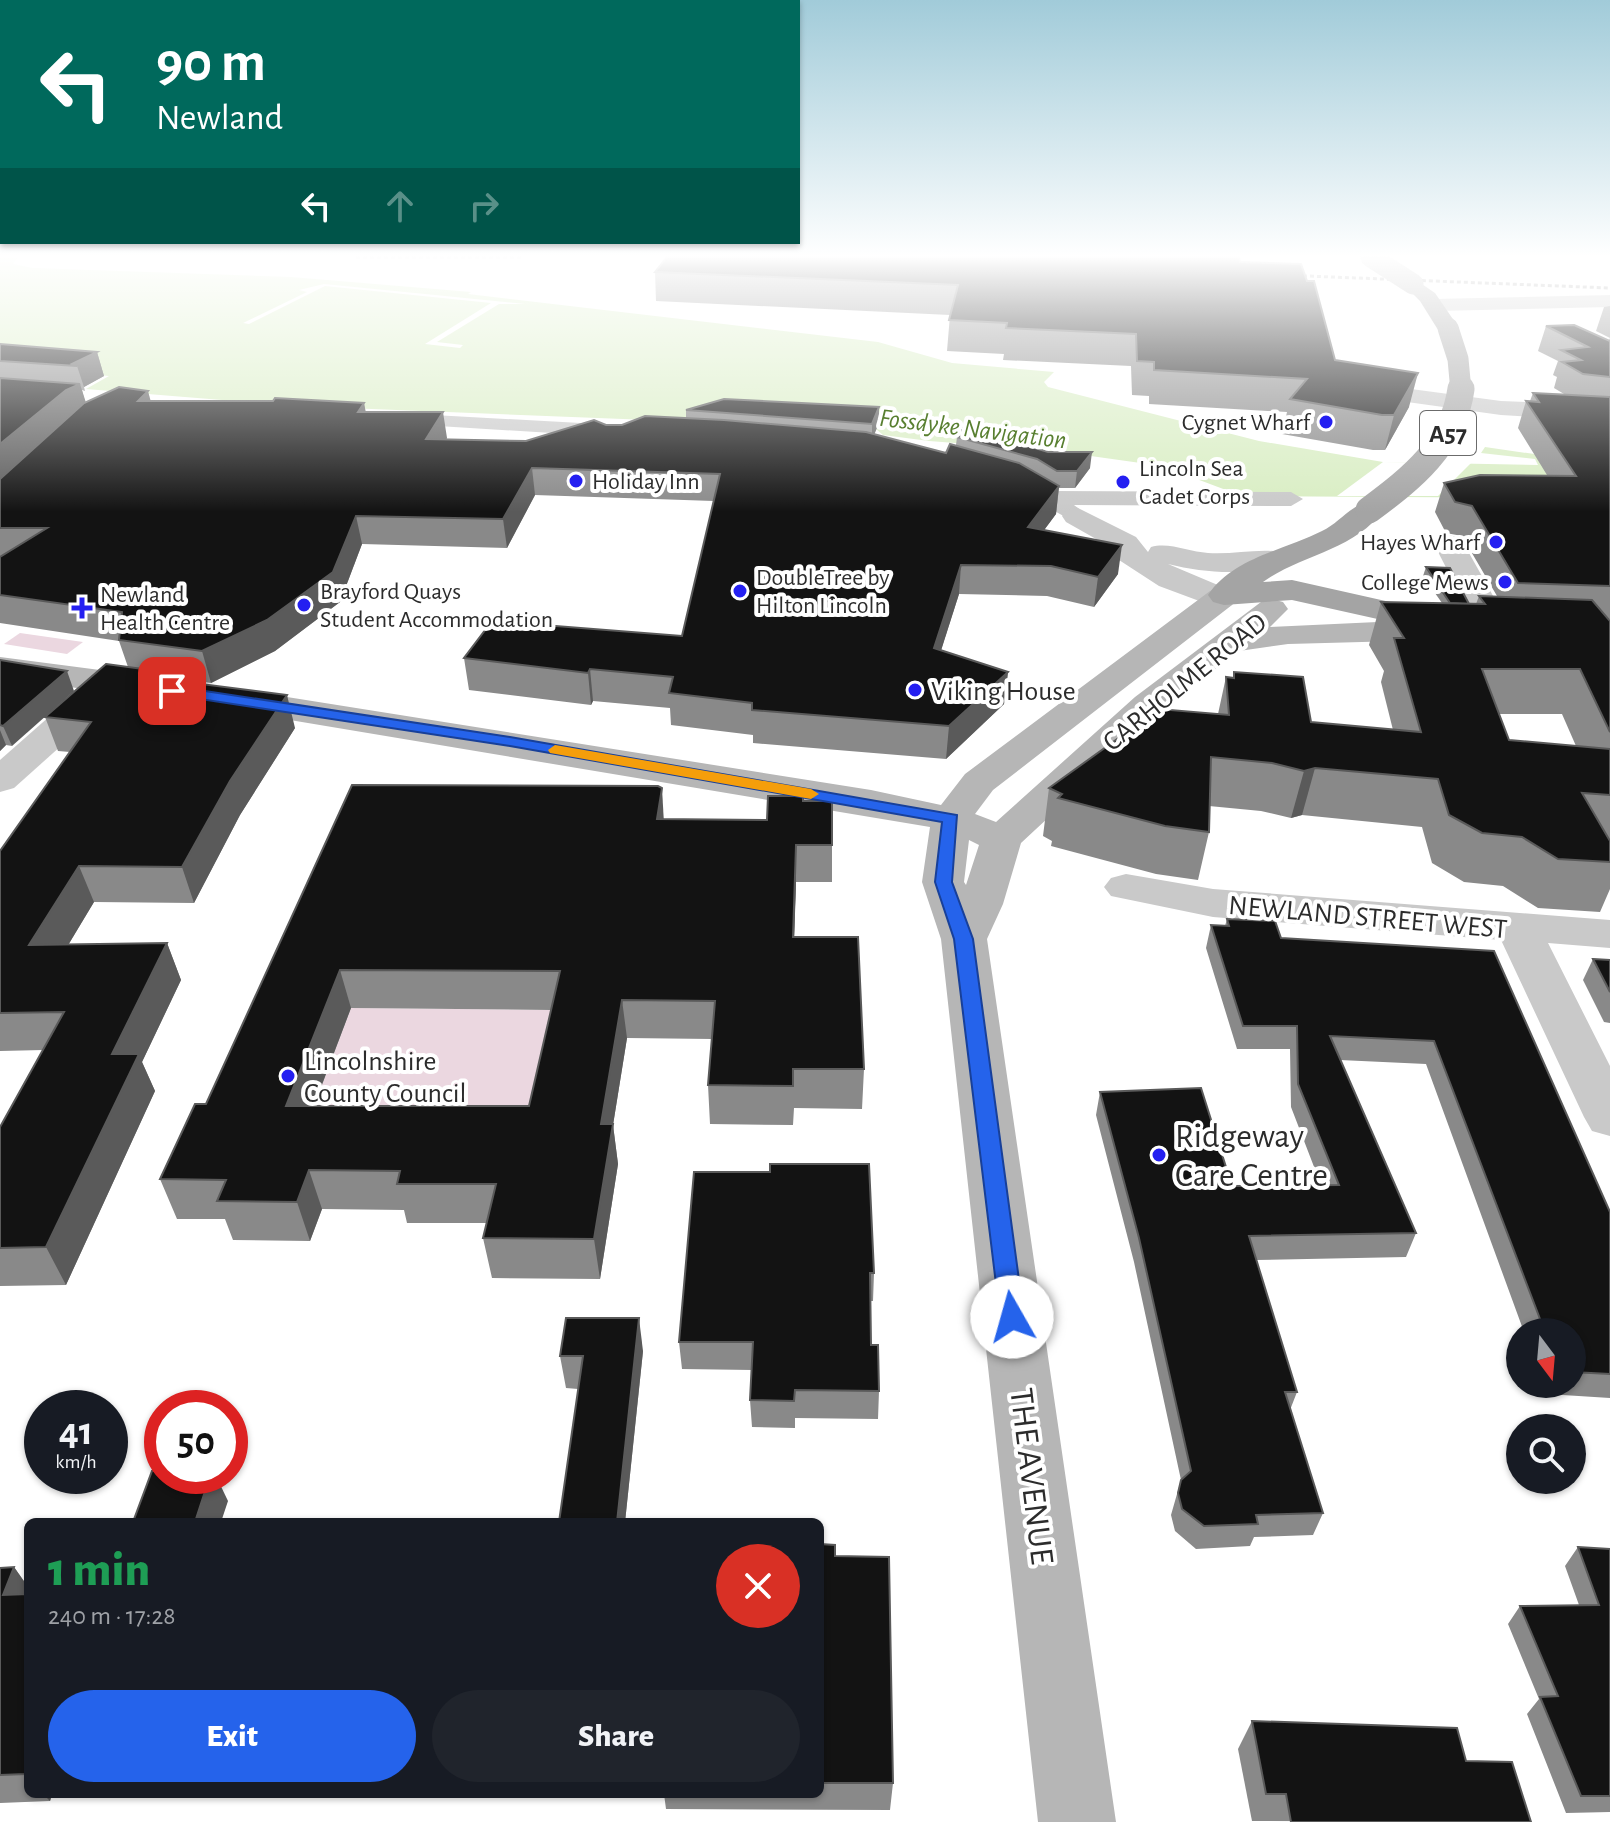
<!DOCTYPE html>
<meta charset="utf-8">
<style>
:root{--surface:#171b24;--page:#20242c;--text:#f1f3f6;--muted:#9ea1a6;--accent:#2563eb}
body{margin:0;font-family:"Alegreya Sans",sans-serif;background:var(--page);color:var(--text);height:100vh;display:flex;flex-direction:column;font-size:30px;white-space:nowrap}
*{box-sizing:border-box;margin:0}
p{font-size:26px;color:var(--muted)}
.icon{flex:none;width:44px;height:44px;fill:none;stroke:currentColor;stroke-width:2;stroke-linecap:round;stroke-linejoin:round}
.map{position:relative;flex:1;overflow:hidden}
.details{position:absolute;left:24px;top:1518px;width:800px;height:280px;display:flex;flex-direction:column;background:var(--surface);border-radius:12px;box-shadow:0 2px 6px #0004}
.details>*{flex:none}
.hud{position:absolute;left:0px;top:0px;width:800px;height:244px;box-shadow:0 2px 6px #0004;background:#00695c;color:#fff;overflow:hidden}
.needle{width:52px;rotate:164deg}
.controls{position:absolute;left:1506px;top:1318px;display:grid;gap:16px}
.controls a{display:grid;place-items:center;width:80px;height:80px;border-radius:50%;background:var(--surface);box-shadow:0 2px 6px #0004;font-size:40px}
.speed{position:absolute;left:24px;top:1390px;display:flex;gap:16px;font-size:40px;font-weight:700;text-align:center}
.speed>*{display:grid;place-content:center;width:104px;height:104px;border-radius:50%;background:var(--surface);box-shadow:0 2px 6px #0004;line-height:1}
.speed small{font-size:20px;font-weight:400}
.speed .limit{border:12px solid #d22;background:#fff;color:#111}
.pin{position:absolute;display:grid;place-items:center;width:68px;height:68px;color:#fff;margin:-34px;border-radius:16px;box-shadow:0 4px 12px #0006}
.me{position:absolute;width:88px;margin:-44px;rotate:353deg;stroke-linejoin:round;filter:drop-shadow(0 0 6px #0008)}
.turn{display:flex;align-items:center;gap:28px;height:168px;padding:0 24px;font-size:36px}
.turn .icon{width:104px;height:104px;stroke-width:2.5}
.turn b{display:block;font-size:56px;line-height:68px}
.lanes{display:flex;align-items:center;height:76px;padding:0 24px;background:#0003;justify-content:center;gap:40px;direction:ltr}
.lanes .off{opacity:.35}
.round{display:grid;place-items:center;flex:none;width:84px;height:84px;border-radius:42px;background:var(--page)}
.head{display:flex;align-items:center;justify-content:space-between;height:136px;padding:0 24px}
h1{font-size:48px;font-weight:800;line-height:60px;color:#1e9e55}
.action{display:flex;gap:16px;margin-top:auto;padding:16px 24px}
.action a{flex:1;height:92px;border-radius:48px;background:var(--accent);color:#fff;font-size:32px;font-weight:800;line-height:92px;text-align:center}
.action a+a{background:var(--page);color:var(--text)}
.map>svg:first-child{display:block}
</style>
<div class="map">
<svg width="1610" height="1822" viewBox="0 0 1610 1822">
<rect width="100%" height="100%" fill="#fff"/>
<!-- green -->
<g fill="#ebd7e0">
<polygon points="20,633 83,642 67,654 4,644"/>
<polygon points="351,1008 566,1010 535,1148 299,1145"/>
</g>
<!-- water -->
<polygon fill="#d8edc2" points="0,257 18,257 13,264 33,268 291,277 471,292 468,294 878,342 952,363 1054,372 1044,382 1048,387 1259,441 1383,462 1538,465 1535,459 1481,453 1485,447 1610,465 1556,498 1242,496 1162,466 1048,450 929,441 883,435 876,429 296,406 86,389 109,376 0,366"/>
<!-- pier -->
<g fill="#fff">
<polygon points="324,284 415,293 525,304 499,304 437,342 463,345 460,348 425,344 491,303 325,286 249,324 243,323 307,292 299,290"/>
<polygon points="1383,462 1471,463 1438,496 1337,496"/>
</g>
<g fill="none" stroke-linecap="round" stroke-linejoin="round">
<!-- pedestrian -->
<g fill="#c9c9c9" fill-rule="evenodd">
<polygon points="397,413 617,425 628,431 617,437 390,423 387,419 390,415"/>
<polygon points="1016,473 1054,491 1291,492 1303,499 1291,506 1074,505 1088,516 1076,523 1008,485 1005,480 1008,475"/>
</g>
<!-- minor -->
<g fill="#c9c9c9" fill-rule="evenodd">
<polygon points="1610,295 1610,307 1434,311 1424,305 1434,299"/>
<polygon points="1351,381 1501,401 1610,405 1610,421 1501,415 1342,393 1339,388"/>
<path d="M1076 507 1136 537 1148 552 1151 547C1170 542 1189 552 1208 553 1234 555 1262 547 1286 553L1290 559 1286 565C1247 575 1207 574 1168 564L1232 591 1237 598 1232 605 1221 608 1210 605 1159 586 1119 560 1112 548 1066 522 1062 516 1066 510Z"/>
<polygon points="1449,535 1460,538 1464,544 1511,628 1506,635 1494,638 1482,635 1477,628 1434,544 1438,538"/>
<polygon points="97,683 110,686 115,694 110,702 14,788 0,792 0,760 84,686"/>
<polygon points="1126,874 1213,889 1610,920 1610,948 1548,943 1610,1066 1610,1136 1592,1131 1584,1117 1501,940 1213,917 1111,896 1104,887 1111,878"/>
</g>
<!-- secondary -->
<g fill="#b6b6b6" fill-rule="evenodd">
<path d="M1221 588 1232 591 1237 598 1232 605 993 790 975 814 996 822 1135 697 1261 602 1272 599 1283 602 1288 609 1270 627 1399 621 1411 624 1416 631 1411 638 1399 641 1288 644 1239 651 1161 713 1021 843 1003 904 987 939 1116 1822H1038L941 939 922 882 930 827 230 710 217 707 212 699 217 691 230 688 871 790 941 805 965 774 1210 591ZM969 840 979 845 966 885 964 882Z"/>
<polygon points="0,657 146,676 159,679 164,687 159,695 146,698 0,677"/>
</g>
<!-- primary -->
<g fill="#a4a4a4" fill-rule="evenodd">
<polygon points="1413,278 1435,293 1459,328 1456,333 1440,333 1420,301 1403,284"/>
<path d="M1369 501 1379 504 1383 510C1356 550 1300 555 1263 582L1292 580 1448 615 1452 622 1448 629 1436 632 1292 600 1224 605 1213 602 1208 595C1233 558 1284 550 1322 531 1339 523 1350 506 1369 501Z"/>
</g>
<!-- rail -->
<g stroke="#818181" stroke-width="3" stroke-dasharray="4 3" stroke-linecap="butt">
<polyline points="356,257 523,257"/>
<polyline points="1282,275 1610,288"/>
</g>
<!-- primary-bridge-far1 -->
<g stroke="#a4a4a4" stroke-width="21">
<polyline points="1371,257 1413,284"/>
<polyline points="1448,328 1458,359 1461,391"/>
</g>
<!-- primary-bridge -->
<path stroke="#a4a4a4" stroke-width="27" d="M1369 510C1412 478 1453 446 1461 389"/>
</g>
<!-- wall -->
<g fill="#898989" fill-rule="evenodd">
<polygon points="1240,262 1335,360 1409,407 1385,450 1373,450 1282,434 1287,412 1149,404 1149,396 1132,395 1131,366 1003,360 1004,354 947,351 950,315 656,301 655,272"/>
<path d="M1610 306V619H1608L1610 621V889L1600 912 1538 908 1503 886 1464 882 1432 863 1422 827 1302 815 1291 818 1261 811 1209 806V832L1198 880 1156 874 1051 846 1052 841 1043 836 1049 788 1218 714 1226 677H1233L1234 672 1311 722 1393 730 1381 682 1384 671 1369 645 1381 602 1442 603 1423 576 1426 567 1469 604H1476L1479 596H1497L1462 536 1446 533 1435 512 1444 483 1547 475 1518 428 1526 401H1530L1533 393 1564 394 1554 388 1557 377 1553 375 1558 361 1538 351 1546 326 1609 340 1610 338 1596 331 1604 307ZM1499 714H1562L1576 746 1509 740Z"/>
<polygon points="0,344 97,352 104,376 84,387 85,391 82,390 85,402 150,401 364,403 365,412 447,438 446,439 526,441 606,425 622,425 686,418 686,410 879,423 874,434 946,453 956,445 957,437 1007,439 1090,468 1075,488 1059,488 1056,514 1044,530 1118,574 1094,607 1047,596 959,594 941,650 1008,672 1004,704 946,759 753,743 753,735 671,725 670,708 593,701 591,705 469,690 464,658 682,636 714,501 535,495 507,548 362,544 340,602 275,651 211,683 160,676 161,679 295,728 240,815 194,903 94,902 68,945 167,943 181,980 142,1062 155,1091 66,1285 0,1286 0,1127 43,1050 0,1051 0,851 70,752 58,751 45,717 128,667 119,641 0,623"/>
<polygon points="0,660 12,746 6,745 0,751"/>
<path d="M352 785 664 819 767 820 803 801H832V882H796L794 937 864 1069 862 1109 794 1108 793 1125 710 1124 708 1085 712 1039 627 1038 613 1125 618 1164 600 1279 492 1278 483 1238 487 1223H407L404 1210 322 1209 310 1241 233 1240 225 1219H177L160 1179 206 1104ZM351 1008 551 1010 529 1106H314Z"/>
<polygon points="1227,919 1281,938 1494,951 1610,1212 1610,1398 1547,1394 1543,1384 1572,1384 1572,1332 1524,1332 1426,1064 1340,1060 1416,1233 1406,1257 1256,1260 1297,1392 1290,1410 1323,1513 1313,1535 1254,1537 1250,1546 1196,1549 1175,1531 1171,1515 1181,1480 1134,1262 1096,1115 1100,1092 1232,1186 1321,1185 1291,1107 1290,1049 1237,1049 1206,948 1211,925 1225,926"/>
<polygon points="1593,959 1610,960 1610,1023 1604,1022 1583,980"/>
<polygon points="770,1172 874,1273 873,1301 870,1301 871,1345 879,1391 878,1419 795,1418 795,1428 752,1427 750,1400 752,1370 682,1369 679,1342"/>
<polygon points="643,1351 625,1522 559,1522 578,1389 566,1388 560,1356"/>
<polygon points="820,1544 835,1556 893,1783 890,1810 666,1809 664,1794 820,1794"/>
<polygon points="1578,1547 1610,1549 1610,1812 1566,1813 1527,1714 1539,1699 1508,1624 1520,1606 1579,1605 1565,1566"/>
<polygon points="14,1567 28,1587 28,1794 52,1794 50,1801 0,1803 0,1568"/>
<polygon points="1252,1721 1466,1761 1531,1822 1252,1821 1238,1749"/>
</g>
<!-- shaded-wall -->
<g fill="#5a5a5a">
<polygon points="97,352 104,376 84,387 77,366 72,364"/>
<polygon points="1418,373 1409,407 1385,450 1394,415"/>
<polygon points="80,384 88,409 74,416 0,479 0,444 66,390"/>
<polygon points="148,391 155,417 138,401"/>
<polygon points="364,403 369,428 358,412"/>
<polygon points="879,407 879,423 872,440 872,424"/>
<polygon points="443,412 447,438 431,466 426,439"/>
<polygon points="1092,452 1090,468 1075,488 1077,471"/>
<polygon points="532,468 535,495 507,548 503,519"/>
<polygon points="1059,486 1056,514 1025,556 1028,527"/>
<polygon points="356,516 362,544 340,602 275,651 211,683 202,651"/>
<polygon points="1122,545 1118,574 1094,607 1098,577"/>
<polygon points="961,565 959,594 932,679 934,648"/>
<polygon points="590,669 593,701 591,705 588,673"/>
<polygon points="67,671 74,691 12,746 3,726"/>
<polygon points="158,671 169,704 146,677"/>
<polygon points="1008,672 1004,704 946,759 949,726"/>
<polygon points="287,695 295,728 240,815 194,903 182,867 230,781"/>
<polygon points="0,730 6,745 0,751"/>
<polygon points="1315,768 1302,815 1291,818 1304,771"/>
<polygon points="662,788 664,824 657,819"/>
<polygon points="796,845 796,882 793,975 793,937"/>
<polygon points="79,866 94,902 46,982 29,945"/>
<polygon points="167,943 181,980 142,1062 155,1091 66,1285 46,1247 112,1054"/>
<polygon points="340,970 351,1008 299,1145 286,1106"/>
<polygon points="622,1000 627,1038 613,1125 618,1164 600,1279 594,1239 601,1124"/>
<polygon points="309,1170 322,1209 310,1241 297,1202"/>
<polygon points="639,1318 643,1351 625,1522 617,1522"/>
<polygon points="210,1476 216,1476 228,1501 221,1522 195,1522"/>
<polygon points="14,1567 28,1587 28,1618 3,1595"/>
<polygon points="43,1794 52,1794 50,1801"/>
</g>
<!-- building -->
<g fill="#131313" stroke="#5a5a5a" stroke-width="2" fill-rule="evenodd">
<polygon points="667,257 1239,257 1240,262 1301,264 1307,281 1314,281 1335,360 1418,373 1394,415 1382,415 1290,399 1307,379 1154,370 1154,362 1137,361 1136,334 1006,328 1007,323 949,320 958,285 655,272"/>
<polygon points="1574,325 1610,341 1610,377 1583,374 1562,362 1581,360 1561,350 1588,347 1546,326"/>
<polygon points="0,344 97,352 72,364 77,366 0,361"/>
<polygon points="0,378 80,384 66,390 0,444"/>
<polygon points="119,387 148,391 138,401 273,401 275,398 364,403 358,412 443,412 426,439 526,441 594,420 606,425 622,425 645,416 724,420 866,432 946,453 950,444 1019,463 1059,486 1028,527 1122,545 1098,577 1051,566 961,565 934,648 1008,672 949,726 752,710 752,703 669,693 673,677 590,669 588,673 464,658 492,621 682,636 720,474 532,468 503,519 356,516 333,572 267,620 202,651 119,640 122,612 0,595 0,557 47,528 0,528 0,479 84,403"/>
<polygon points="1533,393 1610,397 1610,586 1518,583 1472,506 1455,502 1444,483 1480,475 1576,476 1526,401 1539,402"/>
<polygon points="724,399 879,407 872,424 686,410"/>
<polygon points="961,427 1008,431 1005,439 1048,452 1092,452 1077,471 1057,471 1037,459 957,437"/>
<polygon points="1426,567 1450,568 1469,604 1450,603"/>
<polygon points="1479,596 1592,600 1610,621 1610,732 1580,669 1482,669 1509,740 1610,749 1610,795 1582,793 1610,841 1610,862 1558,859 1522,837 1482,833 1449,815 1438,779 1315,768 1304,771 1272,763 1211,757 1209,832 1165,826 1058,798 1062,794 1049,788 1145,719 1147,708 1229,715 1226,677 1234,678 1234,672 1303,677 1311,722 1421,732 1394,638 1404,638 1381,602 1485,604"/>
<polygon points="0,660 67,671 3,726 0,725"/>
<polygon points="106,664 158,671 146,677 287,695 230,781 182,867 79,866 29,945 167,943 112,1054 139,1054 46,1247 0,1248 0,1127 64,1012 0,1013 0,851 91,722 45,717"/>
<path d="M352 785 658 786 662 788 657 819 767 820 768 796H803V801H832V845H796L793 937H858L864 1069H793V1086L708 1085 715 1001 622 1000 601 1124H613L594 1239 483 1238 496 1184H397L400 1171 309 1170 297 1202 217 1201 226 1180 160 1179 195 1104H206ZM340 970 560 971 529 1106H286Z"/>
<polygon points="1227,919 1275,921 1281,938 1494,951 1610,1212 1610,1374 1572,1372 1572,1332 1545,1332 1434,1041 1330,1036 1416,1233 1249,1236 1297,1392 1285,1392 1323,1513 1256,1515 1258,1524 1204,1526 1182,1509 1178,1493 1181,1480 1191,1471 1139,1238 1100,1092 1201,1088 1232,1186 1339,1185 1298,1084 1297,1026 1243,1026 1211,925 1229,926"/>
<polygon points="1593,959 1610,960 1610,992"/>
<polygon points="770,1164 869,1164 874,1273 870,1273 871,1345 878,1345 879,1391 795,1390 794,1401 750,1400 753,1342 679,1342 694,1172 770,1172"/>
<polygon points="566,1318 639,1318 617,1522 559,1522 583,1356 560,1356"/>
<polygon points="162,1470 162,1476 210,1476 195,1522 133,1522 152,1471"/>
<polygon points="820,1544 835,1545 835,1556 889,1557 893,1783 820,1783"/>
<polygon points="1578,1547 1610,1549 1610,1796 1581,1796 1540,1697 1558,1696 1520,1606 1599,1605"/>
<polygon points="14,1567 3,1595 28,1594 28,1768 26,1774 0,1775 0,1568"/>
<polygon points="1252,1721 1457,1728 1466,1761 1512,1762 1531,1822 1291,1822 1286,1794 1266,1794"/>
</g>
<!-- sky -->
<linearGradient id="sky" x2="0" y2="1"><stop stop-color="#a1cbd9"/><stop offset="0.5" stop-color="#fff"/><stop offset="1" stop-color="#fff" stop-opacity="0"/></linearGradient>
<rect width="1610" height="512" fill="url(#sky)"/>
<!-- route -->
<polygon fill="#2563eb" stroke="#184099" stroke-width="2" points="172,686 510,737 957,815 952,882 973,939 1024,1317 1021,1324 1012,1327 1004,1324 1000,1317 954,939 935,882 942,822 510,746 167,694 167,687"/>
<!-- slow -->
<polygon fill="#f59e0b" points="555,745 811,789 819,794 811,799 550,753 548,750"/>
<!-- markers -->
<g fill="#241ff1" stroke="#fff" stroke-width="3">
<circle cx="1326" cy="422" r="8"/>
<circle cx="576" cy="481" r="8"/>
<circle cx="1123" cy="482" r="8"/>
<circle cx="1496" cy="542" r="8"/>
<circle cx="1505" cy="582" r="8"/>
<circle cx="740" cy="591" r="8"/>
<circle cx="304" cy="605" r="8"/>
<path d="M78 596h8v8h8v8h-8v8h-8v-8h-8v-8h8z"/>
<circle cx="915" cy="690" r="8"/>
<circle cx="288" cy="1076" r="8"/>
<circle cx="1159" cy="1155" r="8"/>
</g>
<g text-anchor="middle" stroke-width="8" stroke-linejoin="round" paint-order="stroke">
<!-- far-poi labels -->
<g font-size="24" fill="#2c2c2c" stroke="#fff" text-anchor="start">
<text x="1310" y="430" text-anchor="end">Cygnet Wharf</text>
<text x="1139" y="476">Lincoln Sea<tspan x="1139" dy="28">Cadet Corps</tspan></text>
<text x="592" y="489">Holiday Inn</text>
<text x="1480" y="550" text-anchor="end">Hayes Wharf</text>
<text x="756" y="585">DoubleTree by<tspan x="756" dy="28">Hilton Lincoln</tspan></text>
<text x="1489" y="590" text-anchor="end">College Mews</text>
<text x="320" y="599">Brayford Quays<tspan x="320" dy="28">Student Accommodation</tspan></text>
<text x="100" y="602">Newland<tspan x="100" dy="28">Health Centre</tspan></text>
</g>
<!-- far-water labels -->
<g font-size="26" font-style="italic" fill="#587f30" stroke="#fff">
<text transform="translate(973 428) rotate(7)" y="9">Fossdyke Navigation</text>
</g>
<!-- shield labels -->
<rect fill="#fff" stroke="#6b6b6b" stroke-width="2" x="1420" y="411" width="56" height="44" rx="6"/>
<g font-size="26" font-weight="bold" fill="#2c2c2c">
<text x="1448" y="442">A57</text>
</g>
<!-- street labels -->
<g font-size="28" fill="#2c2c2c" stroke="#fff">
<text transform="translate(1184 681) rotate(-39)" y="10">CARHOLME ROAD</text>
<text transform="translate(1368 916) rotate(5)" y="10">NEWLAND STREET WEST</text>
</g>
<!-- poi labels -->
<g font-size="28" fill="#2c2c2c" stroke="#fff" text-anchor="start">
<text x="931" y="700">Viking House</text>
<text x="304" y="1070">Lincolnshire<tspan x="304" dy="32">County Council</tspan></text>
</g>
<!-- near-poi labels -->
<g font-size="34" fill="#2c2c2c" stroke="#fff" text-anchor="start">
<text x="1175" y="1147">Ridgeway<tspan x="1175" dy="39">Care Centre</tspan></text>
</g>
<!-- near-street labels -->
<g font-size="34" fill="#2c2c2c" stroke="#fff">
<text transform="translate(1033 1476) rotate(83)" y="12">THE AVENUE</text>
</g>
</g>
</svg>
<div class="controls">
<a><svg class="needle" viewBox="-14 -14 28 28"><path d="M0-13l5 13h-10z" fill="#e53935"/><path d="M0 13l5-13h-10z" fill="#9ea1a6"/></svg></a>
<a><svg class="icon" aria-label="search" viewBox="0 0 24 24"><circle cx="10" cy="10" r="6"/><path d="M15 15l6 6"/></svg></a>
</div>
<div class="speed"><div>41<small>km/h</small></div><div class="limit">50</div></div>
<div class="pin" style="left:172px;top:691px;background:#d93025"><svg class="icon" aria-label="arrive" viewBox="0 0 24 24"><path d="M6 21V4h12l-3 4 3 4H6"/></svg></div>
<svg class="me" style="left:1012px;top:1317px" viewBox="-20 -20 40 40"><circle r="19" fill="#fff"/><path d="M0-13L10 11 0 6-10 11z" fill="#2563eb"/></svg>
<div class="hud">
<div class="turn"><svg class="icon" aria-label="left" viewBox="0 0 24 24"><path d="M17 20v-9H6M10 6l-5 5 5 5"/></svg><div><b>90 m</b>Newland</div></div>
<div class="lanes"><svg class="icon" aria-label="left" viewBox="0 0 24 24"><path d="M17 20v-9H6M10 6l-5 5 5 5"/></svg><svg class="icon off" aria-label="ahead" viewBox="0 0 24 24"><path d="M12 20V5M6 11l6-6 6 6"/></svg><svg class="icon off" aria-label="right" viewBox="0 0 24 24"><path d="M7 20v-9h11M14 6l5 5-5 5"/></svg></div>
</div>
<section class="details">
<div class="head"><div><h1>1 min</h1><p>240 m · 17:28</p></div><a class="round" style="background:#d93025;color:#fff"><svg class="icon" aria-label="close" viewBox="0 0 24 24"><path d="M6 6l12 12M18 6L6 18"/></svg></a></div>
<div class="action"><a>Exit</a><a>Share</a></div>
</section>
</div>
